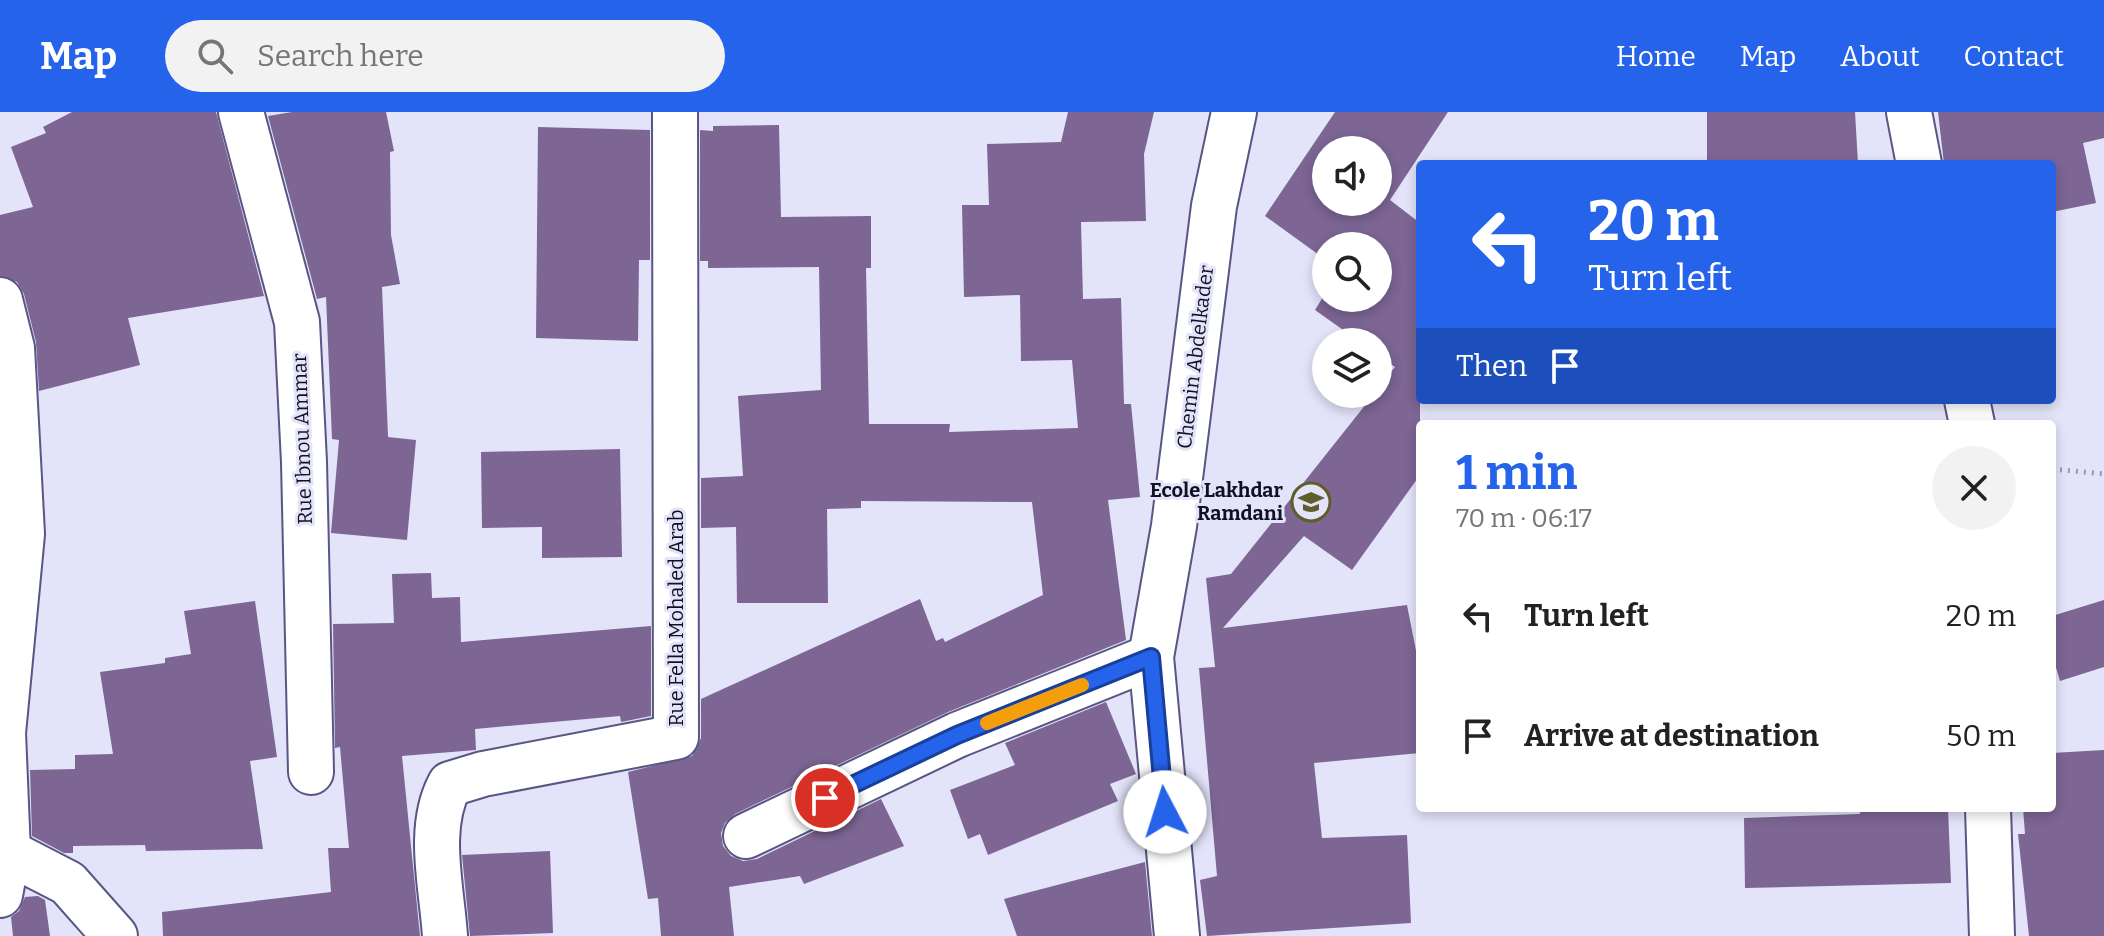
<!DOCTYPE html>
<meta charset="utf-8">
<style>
:root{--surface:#fff;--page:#f2f2f2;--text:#222;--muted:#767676;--accent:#2563eb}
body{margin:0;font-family:Bitter,serif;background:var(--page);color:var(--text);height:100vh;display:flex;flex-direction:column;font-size:30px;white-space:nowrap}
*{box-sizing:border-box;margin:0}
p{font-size:26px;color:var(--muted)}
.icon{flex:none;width:44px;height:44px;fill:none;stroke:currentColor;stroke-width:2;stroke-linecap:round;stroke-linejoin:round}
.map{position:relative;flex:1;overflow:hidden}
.sheet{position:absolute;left:1416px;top:308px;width:640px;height:392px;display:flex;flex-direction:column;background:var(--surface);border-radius:8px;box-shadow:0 4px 12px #0003}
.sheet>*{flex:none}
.top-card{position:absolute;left:1416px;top:48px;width:640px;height:244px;border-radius:8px;box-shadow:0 4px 12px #0003;background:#2563eb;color:#fff;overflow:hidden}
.controls{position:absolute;left:1312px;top:24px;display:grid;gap:16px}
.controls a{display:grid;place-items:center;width:80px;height:80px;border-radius:50%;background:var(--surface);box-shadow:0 4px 12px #0003;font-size:40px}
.pin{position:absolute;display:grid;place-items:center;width:68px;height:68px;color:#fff;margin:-34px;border:4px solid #fff;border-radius:50%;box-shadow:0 2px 8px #0007}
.me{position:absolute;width:88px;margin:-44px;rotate:355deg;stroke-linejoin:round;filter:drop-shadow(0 0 6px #0008)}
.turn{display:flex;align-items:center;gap:28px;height:168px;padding:0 40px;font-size:36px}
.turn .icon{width:104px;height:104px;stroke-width:2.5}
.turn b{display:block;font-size:56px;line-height:68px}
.then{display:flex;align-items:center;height:76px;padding:0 40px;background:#0003;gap:16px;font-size:30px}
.round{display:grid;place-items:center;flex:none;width:84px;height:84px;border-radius:42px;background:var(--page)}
.summary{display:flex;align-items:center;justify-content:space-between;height:136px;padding:0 40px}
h1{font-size:48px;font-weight:700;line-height:60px;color:var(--accent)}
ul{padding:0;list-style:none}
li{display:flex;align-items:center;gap:24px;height:120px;padding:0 40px}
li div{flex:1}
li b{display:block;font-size:30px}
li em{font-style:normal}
header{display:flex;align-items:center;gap:48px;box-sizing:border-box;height:112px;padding:0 40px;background:var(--accent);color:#fff}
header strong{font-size:38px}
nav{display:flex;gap:44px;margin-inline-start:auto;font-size:28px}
.search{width:560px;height:72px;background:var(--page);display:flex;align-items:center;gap:20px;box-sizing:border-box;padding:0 28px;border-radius:44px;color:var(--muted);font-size:30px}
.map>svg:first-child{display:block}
</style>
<header>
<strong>Map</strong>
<div class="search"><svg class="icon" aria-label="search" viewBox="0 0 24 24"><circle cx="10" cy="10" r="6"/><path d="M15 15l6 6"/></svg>Search here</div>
<nav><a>Home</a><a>Map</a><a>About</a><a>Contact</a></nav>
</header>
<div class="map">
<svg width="2104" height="824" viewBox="0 0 2104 824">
<rect width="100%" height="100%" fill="#e3e3f9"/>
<!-- building -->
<g fill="#7d6594" fill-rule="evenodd">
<polygon points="72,0 216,0 264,184 128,206 140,253 39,279 36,230 24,182 17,170 0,164 0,103 33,95 11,35 46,21 43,15"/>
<polygon points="292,0 386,0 394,39 390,40 391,123 400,172 382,175 388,325 416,328 407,428 331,421 339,328 332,327 326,185 317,187 268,4"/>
<polygon points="1068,0 1154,0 1144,42 1146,109 1081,110 1083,187 1121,186 1124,292 1131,292 1140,385 1108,388 1126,528 948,600 735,702 725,711 721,721 723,734 731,744 743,749 757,747 881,687 904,734 804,772 800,764 729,775 734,824 661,824 658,786 648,787 628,660 692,644 701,626 701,587 920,487 936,529 943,526 945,530 1043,483 1032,390 861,389 861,396 827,397 828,491 737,491 736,415 701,416 701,366 743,364 738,284 821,278 819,155 708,156 708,149 700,149 700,18 713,19 713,14 779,13 781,105 871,104 871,156 866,156 869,312 950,312 949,320 1078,316 1072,248 1021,249 1020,183 964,185 962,93 989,93 987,32 1061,30"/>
<path d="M1335 0H1448L1390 88 1420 111V363L1352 458 1304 424 1223 516 1407 493 1420 559V641L1314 651 1322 726 1407 723 1411 811 1207 824 1200 768 1217 764 1199 556 1215 555 1206 466 1231 462 1374 282H1378V276L1395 255 1378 243V230H1360L1315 198 1326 180V186H1378V134H1326V148L1265 104ZM1326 38H1378V90H1326Z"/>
<polygon points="1707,0 1855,0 1858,52 1707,52"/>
<polygon points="1938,0 2104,0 2104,26 2083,31 2096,91 2052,100 2052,52 1944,52"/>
<polygon points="538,15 650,18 650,148 639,148 638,229 536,226"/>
<polygon points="620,337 622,445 542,446 542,415 482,416 481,340"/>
<polygon points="431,461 432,486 460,485 461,530 651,514 651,604 621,610 620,604 475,617 476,638 402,644 420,824 163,824 162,800 331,780 328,736 349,736 340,635 335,636 333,512 394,511 392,462"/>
<polygon points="2104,488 2104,555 2060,569 2052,542 2052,504"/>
<polygon points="255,489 277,645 250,649 263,737 146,739 145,733 73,734 73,741 64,741 32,724 30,658 75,657 75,643 113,642 100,560 165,551 165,546 191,542 184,499"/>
<polygon points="1106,590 1136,662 1110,672 1118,689 988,743 980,722 968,727 950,678 1015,653 1005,631"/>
<polygon points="2104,638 2104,824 2029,824 2018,722 2025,722 2023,696 2052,696 2052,641"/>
<polygon points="1860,696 1948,696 1951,771 1745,776 1744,706 1860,702"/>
<polygon points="550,739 553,821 470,824 462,743"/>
<polygon points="1145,750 1152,824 1017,824 1004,787"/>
<polygon points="38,784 45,788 50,824 13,824 11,805 19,799 25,785"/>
</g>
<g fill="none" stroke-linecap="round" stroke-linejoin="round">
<defs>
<g id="minor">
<polyline points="241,0 297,210 304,350 311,660"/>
<polyline points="1909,0 1919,52"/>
<polyline points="0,188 12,236 22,422 3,621 8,740 0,783"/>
<polyline points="1967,288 1972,312"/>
<polyline points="1988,696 1992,824"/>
<polyline points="746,724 957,623 1151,545"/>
<polyline points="8,740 68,771 115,824"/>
<path d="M445 824C442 776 426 716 450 672L483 662 676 625 675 0"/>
<polyline points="1177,824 1151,545 1174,414 1214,94 1234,0"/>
</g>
</defs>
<!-- minor casing -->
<use href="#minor" stroke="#595585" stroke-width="48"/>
<!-- path -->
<polyline stroke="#9999ae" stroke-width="5" stroke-dasharray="2 6" stroke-linecap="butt" points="2052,357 2104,362"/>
<!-- minor -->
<use href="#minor" stroke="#fff" stroke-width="44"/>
</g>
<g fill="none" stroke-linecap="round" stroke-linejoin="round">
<defs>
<polyline id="route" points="825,686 957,623 1151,545 1165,700"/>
</defs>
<!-- route casing -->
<use href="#route" stroke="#184099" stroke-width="20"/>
<!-- route -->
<use href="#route" stroke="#2563eb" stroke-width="14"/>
<!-- slow -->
<polyline stroke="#f59e0b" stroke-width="14" points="987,611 1082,573"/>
</g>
<!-- icons -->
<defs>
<symbol id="school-ring" viewBox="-11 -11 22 22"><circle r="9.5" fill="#e3e3f9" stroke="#5f5d2a" stroke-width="1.5"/><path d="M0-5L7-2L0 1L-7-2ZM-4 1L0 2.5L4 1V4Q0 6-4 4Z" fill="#5f5d2a"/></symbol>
</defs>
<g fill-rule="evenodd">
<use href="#school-ring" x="1289" y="368" width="44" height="44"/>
</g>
<g text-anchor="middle" stroke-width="6" stroke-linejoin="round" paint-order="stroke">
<!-- street labels -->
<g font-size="20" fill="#110f22" stroke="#e3e3f9">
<text transform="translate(1195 245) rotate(-83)" y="7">Chemin Abdelkader</text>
<text transform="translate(302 327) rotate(-92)" y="7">Rue Ibnou Ammar</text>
<text transform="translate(676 506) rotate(-90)" y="7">Rue Fella Mohaled Arab</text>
</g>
<!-- poi labels -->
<g font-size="20" font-weight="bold" fill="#110f22" stroke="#e3e3f9" text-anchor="end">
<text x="1283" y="385">Ecole Lakhdar<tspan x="1283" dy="23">Ramdani</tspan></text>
</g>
</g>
</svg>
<div class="controls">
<a><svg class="icon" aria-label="sound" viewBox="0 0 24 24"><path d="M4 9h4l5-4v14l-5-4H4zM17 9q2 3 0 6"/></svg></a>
<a><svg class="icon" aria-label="search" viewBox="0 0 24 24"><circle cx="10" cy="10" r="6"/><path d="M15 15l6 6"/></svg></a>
<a><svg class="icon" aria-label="layers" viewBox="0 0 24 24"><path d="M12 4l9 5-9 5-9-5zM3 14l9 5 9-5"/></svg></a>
</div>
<div class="pin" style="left:825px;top:686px;background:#d93025"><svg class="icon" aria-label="arrive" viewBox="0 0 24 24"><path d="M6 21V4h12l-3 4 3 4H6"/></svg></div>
<svg class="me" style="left:1165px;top:700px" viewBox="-20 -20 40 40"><circle r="19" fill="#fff"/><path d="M0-13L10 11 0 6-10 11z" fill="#2563eb"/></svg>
<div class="top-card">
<div class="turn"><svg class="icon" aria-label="left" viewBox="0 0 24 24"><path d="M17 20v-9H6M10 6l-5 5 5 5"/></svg><div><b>20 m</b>Turn left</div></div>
<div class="then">Then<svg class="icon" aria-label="arrive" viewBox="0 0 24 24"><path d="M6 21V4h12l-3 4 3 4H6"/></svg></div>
</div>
<section class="sheet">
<div class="summary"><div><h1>1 min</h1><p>70 m · 06:17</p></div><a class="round"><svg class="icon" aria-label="close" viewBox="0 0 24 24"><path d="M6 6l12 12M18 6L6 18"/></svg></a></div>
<ul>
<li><svg class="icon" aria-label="left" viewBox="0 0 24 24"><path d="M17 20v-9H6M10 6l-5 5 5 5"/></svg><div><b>Turn left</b></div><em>20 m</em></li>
<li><svg class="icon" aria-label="arrive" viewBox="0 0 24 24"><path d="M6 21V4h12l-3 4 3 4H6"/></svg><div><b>Arrive at destination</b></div><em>50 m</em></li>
</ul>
</section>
</div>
